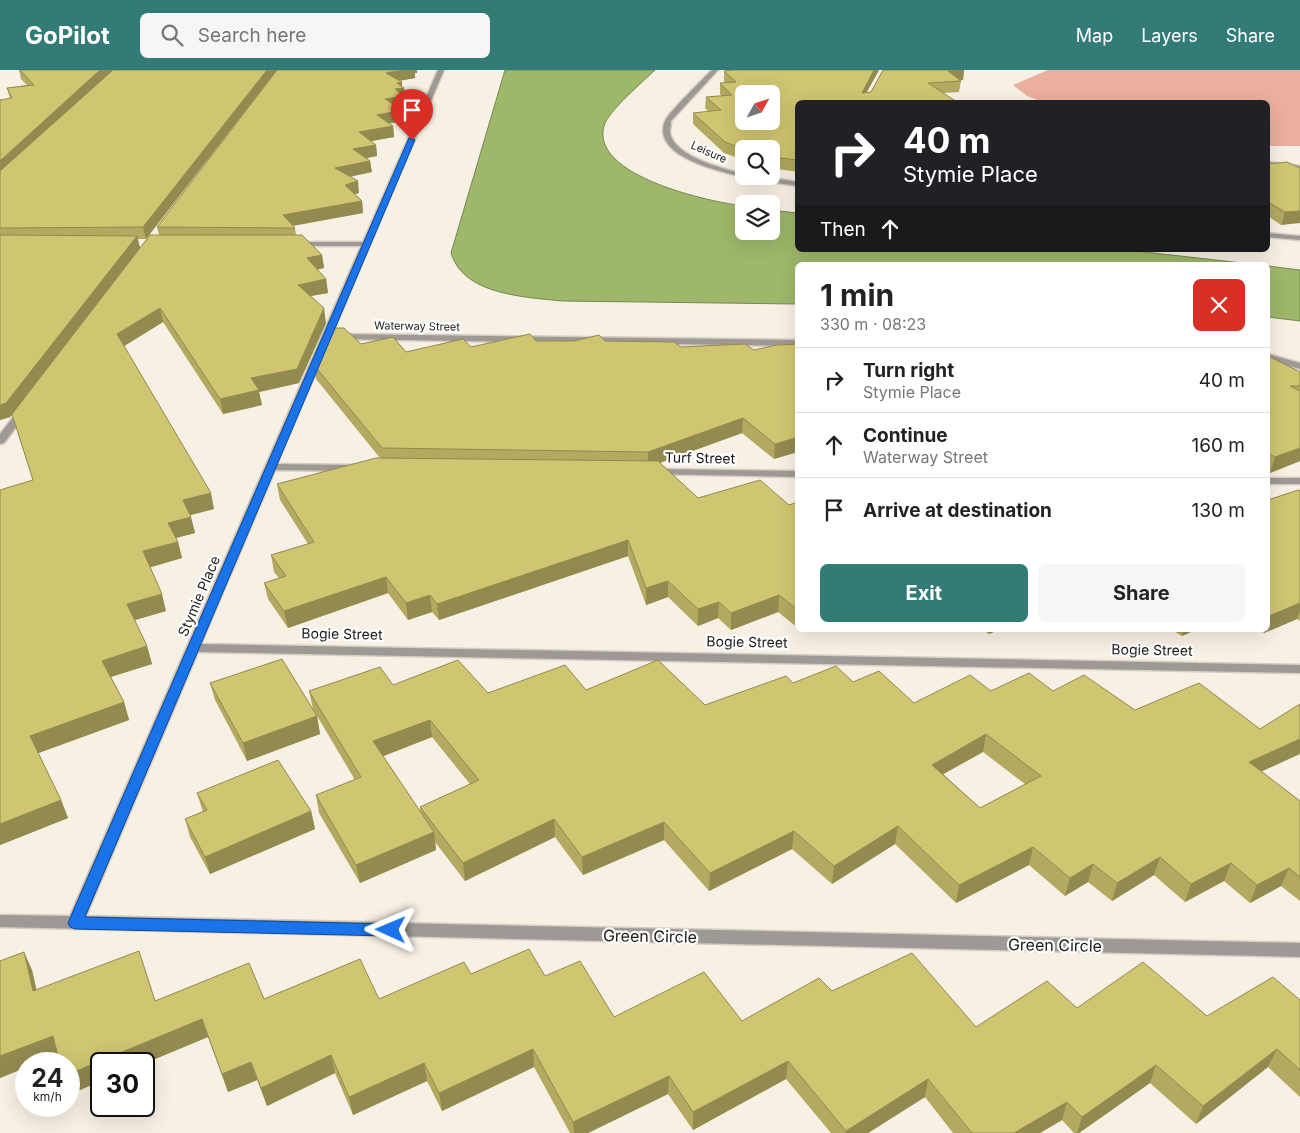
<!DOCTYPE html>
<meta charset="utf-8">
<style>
:root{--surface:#fff;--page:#f6f6f6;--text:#222;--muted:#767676;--line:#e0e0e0;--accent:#337b76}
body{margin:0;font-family:Inter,sans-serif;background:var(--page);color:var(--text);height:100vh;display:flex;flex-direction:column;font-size:19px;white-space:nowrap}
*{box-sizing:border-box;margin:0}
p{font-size:16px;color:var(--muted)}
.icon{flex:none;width:28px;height:28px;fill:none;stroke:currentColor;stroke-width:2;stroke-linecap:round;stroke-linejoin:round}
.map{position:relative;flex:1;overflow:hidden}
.sheet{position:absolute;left:795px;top:192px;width:475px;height:370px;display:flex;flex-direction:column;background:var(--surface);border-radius:8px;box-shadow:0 5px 20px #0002}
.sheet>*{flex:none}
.guide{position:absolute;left:795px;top:30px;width:475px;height:152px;border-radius:8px;box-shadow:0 5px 20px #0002;background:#202124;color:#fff;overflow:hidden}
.needle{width:32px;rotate:50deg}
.fabs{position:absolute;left:735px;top:15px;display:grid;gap:10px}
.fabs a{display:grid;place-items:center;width:45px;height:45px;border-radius:8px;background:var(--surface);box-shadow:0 5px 20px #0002;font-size:25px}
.speed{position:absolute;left:15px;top:982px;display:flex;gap:10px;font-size:25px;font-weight:700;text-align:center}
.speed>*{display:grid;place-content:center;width:65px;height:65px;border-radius:50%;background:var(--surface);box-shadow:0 5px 20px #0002;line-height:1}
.speed small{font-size:12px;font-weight:400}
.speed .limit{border:2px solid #111;border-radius:8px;background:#fff;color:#111}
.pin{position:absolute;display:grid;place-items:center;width:42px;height:42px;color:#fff;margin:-51px -21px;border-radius:50% 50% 50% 0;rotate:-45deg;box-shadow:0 0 5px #0007}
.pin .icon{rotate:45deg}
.me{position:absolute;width:55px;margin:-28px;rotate:271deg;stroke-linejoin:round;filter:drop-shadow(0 0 4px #0008)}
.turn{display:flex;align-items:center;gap:18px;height:105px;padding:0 25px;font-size:22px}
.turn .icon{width:65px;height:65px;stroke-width:2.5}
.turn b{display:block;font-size:35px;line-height:42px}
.then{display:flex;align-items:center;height:48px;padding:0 25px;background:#0003;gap:10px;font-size:19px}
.round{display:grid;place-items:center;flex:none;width:52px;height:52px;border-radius:8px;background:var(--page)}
.summary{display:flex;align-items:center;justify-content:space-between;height:85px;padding:0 25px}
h1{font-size:30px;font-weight:700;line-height:38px}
.button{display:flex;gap:10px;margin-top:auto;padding:10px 25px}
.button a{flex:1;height:58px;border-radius:8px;background:var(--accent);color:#fff;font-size:20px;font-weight:700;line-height:58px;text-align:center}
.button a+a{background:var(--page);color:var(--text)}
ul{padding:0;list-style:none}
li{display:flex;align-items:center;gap:15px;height:65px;padding:0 25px;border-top:1px solid var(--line)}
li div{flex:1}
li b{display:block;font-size:19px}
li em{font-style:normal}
header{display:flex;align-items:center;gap:30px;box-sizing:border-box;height:70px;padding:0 25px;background:var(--accent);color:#fff}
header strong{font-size:24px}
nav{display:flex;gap:28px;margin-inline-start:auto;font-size:18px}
.search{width:350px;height:45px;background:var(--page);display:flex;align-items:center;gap:12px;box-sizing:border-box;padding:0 18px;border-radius:8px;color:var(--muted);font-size:19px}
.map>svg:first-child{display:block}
</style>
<header>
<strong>GoPilot</strong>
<div class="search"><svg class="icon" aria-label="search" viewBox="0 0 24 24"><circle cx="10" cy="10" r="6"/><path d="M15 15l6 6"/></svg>Search here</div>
<nav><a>Map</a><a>Layers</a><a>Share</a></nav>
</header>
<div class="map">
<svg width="1300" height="1063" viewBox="0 0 1300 1063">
<rect width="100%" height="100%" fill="#f7f0e4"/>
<!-- green -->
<polygon fill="#ebaf9d" points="1048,0 1300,0 1300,76 1268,76 1268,32 1042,32 1027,26 1013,15"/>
<!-- water -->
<g fill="#9eb76a" stroke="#778851">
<path d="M505 0H655C643 12 608 41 604 56 590 106 710 132 744 136V161H771V140L797 143 798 180H1127L1260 195H798L797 234 562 231C525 227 463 225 451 183Z"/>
<polygon points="1268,196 1300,200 1300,251 1268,247"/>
</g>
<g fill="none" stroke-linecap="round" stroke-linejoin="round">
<defs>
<g id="street">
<polygon points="438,0 444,0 277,394 354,395 359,398 354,401 275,400 201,574 1300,595 1300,603 198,582 86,846 1300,873 1300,887 0,857 0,845 70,846 361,176 295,176 291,174 295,172 363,172"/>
<path d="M712 0H718L671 51C671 55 670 60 670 63 675 87 724 99 744 104V106H761L798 112V116C772 112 646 98 665 51 668 43 703 9 712 0Z"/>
<polygon points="1268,92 1300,96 1300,100 1268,96"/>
<polygon points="1268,163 1300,166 1300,170 1268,167"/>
<polygon points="339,264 798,270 798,276 336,269 334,267"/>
<polygon points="1268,284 1300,293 1300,299 1268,290"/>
<polygon points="25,336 30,339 4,373 0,374 0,364 21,337"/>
<polygon points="654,399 798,401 798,407 650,404 649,402"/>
<rect x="1268" y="408" width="32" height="6"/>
</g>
</defs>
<!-- street casing -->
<use href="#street" stroke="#d4cec3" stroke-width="3"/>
<!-- street -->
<use href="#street" fill="#9e9995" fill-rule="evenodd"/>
</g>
<!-- wall -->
<g fill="#b3a961" fill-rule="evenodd">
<polygon points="19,0 277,0 146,169 138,169 140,178 159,165 157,157 277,0 417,3 415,3 415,8 399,11 402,17 404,18 406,36 398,38 403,40 404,51 389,53 393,56 394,67 371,71 376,75 377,86 367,88 370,91 372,102 350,107 359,123 355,124 362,131 363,143 293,156 295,158 296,165 322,185 324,198 317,200 326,209 328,223 310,226 326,253 299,313 259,322 262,335 223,344 163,252 124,276 214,439 190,445 195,463 176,468 178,472 182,488 150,497 166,541 134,550 147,576 152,594 111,607 124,632 129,650 38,683 61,730 68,748 0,775 33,410 12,345 10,347 0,350 0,30 10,29 7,18 27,15 21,9"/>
<polygon points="879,0 867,22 871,22 883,0 964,0 963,10 959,10 961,11 959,22 798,32 798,102 771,98 771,79 744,79 744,90 724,83 693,54 693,43 709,42 705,38 706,27 722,26 720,24 720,13 725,13 724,11 724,1"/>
<polygon points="1268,94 1300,98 1281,155 1268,146"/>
<polygon points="536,271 605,271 681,277 754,280 798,274 774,389 742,363 660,393 698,428 789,435 798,432 798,558 778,542 731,560 718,548 698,556 668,527 646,535 628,486 439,550 432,542 408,550 388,523 288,558 268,529 264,513 279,508 274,502 271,485 308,474 280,430 277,414 380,388 316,309 314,295 361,274 406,282"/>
<polygon points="1268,286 1300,302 1300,391 1270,403 1268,402"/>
<polygon points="1300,421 1300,551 1297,549 1264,563 1259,560 1268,560 1268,430"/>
<polygon points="983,560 998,560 989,564"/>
<polygon points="1172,560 1195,560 1182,566"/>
<path d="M853 612 914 633 991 621H1053L1135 640 1261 701 1300 731V831L1281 816 1250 833 1224 811 1185 832 1154 805 1112 831 1088 812 1065 826 1029 795 956 833 895 774 832 814 792 779 709 821 664 770 583 805 555 767 465 811 435 772 436 780 360 813 319 743 316 725 355 710 313 639 309 621 393 615 488 623 586 620 705 635 793 613ZM432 667 470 714 420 737V741L383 686ZM983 682 1025 714 980 738 943 704Z"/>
<polygon points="210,613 317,646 320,664 247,691 215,630"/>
<polygon points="197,723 311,741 315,759 210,804 190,767 185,749 203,742"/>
<polygon points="145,899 155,931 264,929 379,929 471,904 545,906 614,947 742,951 832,921 976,957 1077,938 1207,946 1300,930 1300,1027 1268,997 1196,1054 1150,1013 1079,1063 1074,1063 1062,1050 1040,1063 953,1063 925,1027 868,1063 831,1063 786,1009 693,1060 668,1024 588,1063 570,1063 534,997 442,1041 427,1011 353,1045 335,1003 267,1036 257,1010 228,1022 208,967 143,994 101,994 71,1024 69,1019 69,994 58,985 0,1008 32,900 36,920"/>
</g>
<!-- shaded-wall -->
<g fill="#928a4f">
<polygon points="100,0 113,0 0,105 0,91"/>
<polygon points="267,0 277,0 146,169 143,157"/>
<polygon points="403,0 417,0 417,3 415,3 415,8 387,13 386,3"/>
<polygon points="874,0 879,0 861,32 862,23"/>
<polygon points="956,0 964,0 963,10 947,11 948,1"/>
<polygon points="402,12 402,18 404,18 406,36 387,40 385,29 395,19 397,13"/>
<polygon points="403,40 404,51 378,55 377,45"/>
<polygon points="393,56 394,67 361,73 359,62"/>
<polygon points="376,75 377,86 355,90 353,79"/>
<polygon points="370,91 372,102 337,109 335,98"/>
<polygon points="358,111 359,123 347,126 345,115"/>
<polygon points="362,131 363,143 285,157 283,145"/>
<polygon points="1300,141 1300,153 1281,155 1285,142"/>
<polygon points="137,166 140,178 10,347 0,350 0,335"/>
<polygon points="322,185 324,198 309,201 307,188"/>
<polygon points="326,209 328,223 300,228 298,215"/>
<polygon points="160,238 163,252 121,278 117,264"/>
<polygon points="324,238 326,253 299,313 259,322 262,335 223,344 220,329 251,308"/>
<polygon points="743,348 742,363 648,397 648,382"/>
<polygon points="798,367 798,382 774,389 775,374"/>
<polygon points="1300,378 1300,391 1270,403 1275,387"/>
<polygon points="211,423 214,439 187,446 183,430"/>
<polygon points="191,447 195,463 172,469 168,453"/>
<polygon points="628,470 628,486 439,550 437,534"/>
<polygon points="178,472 182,488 148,498 143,481"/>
<polygon points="386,507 388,523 288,558 284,541"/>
<polygon points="668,511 668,527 646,535 646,518"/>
<polygon points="162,524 166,541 132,551 127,534"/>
<polygon points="430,525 432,542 408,550 406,533"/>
<polygon points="779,525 778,542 731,560 731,543"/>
<polygon points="719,532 718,548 698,556 698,539"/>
<polygon points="1300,533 1300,541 1297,549 1264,563 1265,560 1268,560 1268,552 1269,546"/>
<polygon points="990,560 998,560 989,564"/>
<polygon points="1184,560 1195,560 1182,566"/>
<polygon points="147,576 152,594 107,608 102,591"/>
<polygon points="124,632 129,650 36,684 30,666"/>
<polygon points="317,646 320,664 247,691 243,673"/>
<polygon points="430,650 432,667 376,689 373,671"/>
<polygon points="986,664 983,682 929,712 932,695"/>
<polygon points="1300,669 1300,684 1243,710 1249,692"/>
<polygon points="61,730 68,748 0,775 0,754"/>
<polygon points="311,741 315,759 210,804 205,787"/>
<polygon points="554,749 555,767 465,811 463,793"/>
<polygon points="664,752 664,770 583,805 582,787"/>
<polygon points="898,756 895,774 832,814 834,796"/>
<polygon points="794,761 792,779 709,821 710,803"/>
<polygon points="434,762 436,780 360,813 356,795"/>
<polygon points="1033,777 1029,795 956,833 959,815"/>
<polygon points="1160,787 1154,805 1112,831 1117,813"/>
<polygon points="1231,793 1224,811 1185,832 1191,814"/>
<polygon points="1093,794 1088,812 1065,826 1070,808"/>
<polygon points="1289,798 1281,816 1250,833 1257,815"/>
<polygon points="24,882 32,900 41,939 33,921"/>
<polygon points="202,949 208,967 143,994 101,994 101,1011 71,1024 69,1019 69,1004"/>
<polygon points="53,966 61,984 36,994 26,994 26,997 0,1008 0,986"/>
<polygon points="533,979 534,997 442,1041 439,1023"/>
<polygon points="1277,979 1268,997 1196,1054 1203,1036"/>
<polygon points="331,985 335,1003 267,1036 261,1018"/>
<polygon points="788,991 786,1009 693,1060 693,1042"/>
<polygon points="251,992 257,1010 228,1022 222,1004"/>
<polygon points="424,993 427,1011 353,1045 349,1027"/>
<polygon points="1156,995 1150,1013 1079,1063 1077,1063 1082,1047"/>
<polygon points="669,1006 668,1024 588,1063 574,1063 573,1052"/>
<polygon points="928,1009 925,1027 868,1063 846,1063 846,1061"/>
<polygon points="1067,1032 1062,1050 1040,1063 1014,1063"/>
</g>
<!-- building -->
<g fill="#d0c571" stroke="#928a4f" fill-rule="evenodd">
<polygon points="20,0 100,0 0,91 0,30 12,28 7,18 34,15"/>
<polygon points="113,0 267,0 143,157 0,158 0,101"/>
<polygon points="277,0 403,0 386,3 402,12 397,13 404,18 395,19 404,26 385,29 403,40 377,45 393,56 359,62 376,75 353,79 370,91 335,98 358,111 345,115 362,131 283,145 295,158 157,157"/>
<path d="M733 0H874L862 23 871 22 883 0H956L948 1 961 11 928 13 957 32H798V90L771 87V79H744L725 72 693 43 721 40 706 27 732 25 720 13 736 12 724 1ZM744 24H771V51H744Z"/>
<polygon points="1287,92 1300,98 1300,141 1285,142 1268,132 1268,94"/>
<polygon points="0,165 137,166 6,333 0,335"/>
<polygon points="150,165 302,165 322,185 307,188 326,209 298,215 324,238 297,299 251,308 259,320 220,329 160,238 117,264 211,423 183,430 191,447 168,453 178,472 143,481 162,524 127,534 147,576 102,591 124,632 30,666 61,730 0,754 0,420 33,410 12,344"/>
<polygon points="329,258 344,258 361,274 393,267 406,282 463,269 471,277 530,264 536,271 574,271 599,265 605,271 674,272 681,277 745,274 754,280 777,275 798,274 798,367 775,374 743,348 648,382 382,378 314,295"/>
<polygon points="1268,286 1300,302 1300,316 1290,316 1300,321 1300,378 1275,387 1268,383"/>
<polygon points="376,388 658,391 698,428 760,410 789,435 798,432 798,540 779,525 731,543 719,532 698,539 668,511 646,518 628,470 437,534 430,525 406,533 386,507 284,541 264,513 286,506 271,485 314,472 277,414"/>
<polygon points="1298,420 1300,421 1300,533 1269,546 1268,545 1268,430"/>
<polygon points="282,589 317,646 243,673 210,613"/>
<path d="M458 590 488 623 565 595 586 620 658 590 705 635 786 606 793 613 836 596 853 612 879 601 914 633 970 605 991 621 1029 603 1053 621 1084 605 1135 640 1199 613 1260 659 1300 634V669L1249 692 1300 731V807L1289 798 1257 815 1231 793 1191 814 1160 787 1117 813 1093 794 1070 808 1033 777 959 815 898 756 834 796 794 761 710 803 664 752 582 787 554 749 463 793 420 737 479 710 430 650 373 671 434 762 356 795 316 725 361 707 309 621 380 597 393 615ZM986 664 1041 706 980 738 932 695Z"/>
<polygon points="278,690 311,741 205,787 185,749 207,740 197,723"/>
<polygon points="529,879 545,906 580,891 614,947 704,902 742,951 819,908 832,921 912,883 976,957 1047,911 1077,938 1143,892 1207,946 1273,907 1300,930 1300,1000 1277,979 1203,1036 1156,995 1082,1047 1067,1032 1014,1063 972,1063 928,1009 846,1061 788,991 693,1042 669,1006 573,1052 533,979 439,1023 424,993 349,1027 331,985 261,1018 251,992 222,1004 202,949 69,1004 69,994 60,994 53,966 0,986 0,891 24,882 33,921 139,881 155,931 249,893 264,929 360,889 379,929 464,892 471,904"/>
</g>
<!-- route -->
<polygon fill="#1a73e8" stroke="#114b97" points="409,68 415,70 85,847 391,854 397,856 399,860 397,864 391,866 75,859 70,857 68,853"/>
<g text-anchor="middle" stroke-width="4.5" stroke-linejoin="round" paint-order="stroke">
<!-- far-street labels -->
<g font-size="11" fill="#1d1b16" stroke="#fefefe">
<text transform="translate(709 82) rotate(24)" y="4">Leisure</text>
<text transform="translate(417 256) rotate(1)" y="4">Waterway Street</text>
</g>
<!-- street labels -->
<g font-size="14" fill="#1d1b16" stroke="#fefefe">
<text transform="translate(700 388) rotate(1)" y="5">Turf Street</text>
<text transform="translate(199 526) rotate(-67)" y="5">Stymie Place</text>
<text transform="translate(342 564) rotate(1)" y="5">Bogie Street</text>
<text transform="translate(747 572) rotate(1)" y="5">Bogie Street</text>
<text transform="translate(1152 580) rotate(1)" y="5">Bogie Street</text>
</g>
<!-- near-street labels -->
<g font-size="16" fill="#1d1b16" stroke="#fefefe">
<text transform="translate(650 866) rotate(1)" y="6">Green Circle</text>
<text transform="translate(1055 875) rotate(1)" y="6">Green Circle</text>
</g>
</g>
</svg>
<div class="fabs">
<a><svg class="needle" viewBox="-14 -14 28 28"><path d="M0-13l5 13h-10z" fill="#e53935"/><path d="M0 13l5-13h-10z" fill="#767676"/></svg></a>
<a><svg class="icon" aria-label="search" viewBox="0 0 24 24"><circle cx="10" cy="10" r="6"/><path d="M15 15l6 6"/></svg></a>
<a><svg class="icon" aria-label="layers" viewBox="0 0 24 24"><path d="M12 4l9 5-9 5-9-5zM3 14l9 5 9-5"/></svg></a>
</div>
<div class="speed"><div>24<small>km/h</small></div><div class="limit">30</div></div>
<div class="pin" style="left:412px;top:70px;background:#d93025"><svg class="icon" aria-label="arrive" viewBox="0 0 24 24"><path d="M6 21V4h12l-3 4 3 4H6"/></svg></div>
<svg class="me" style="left:391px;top:860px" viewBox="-20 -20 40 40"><path d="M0-17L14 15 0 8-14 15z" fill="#1a73e8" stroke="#fff" stroke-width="4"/></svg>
<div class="guide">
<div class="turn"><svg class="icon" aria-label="right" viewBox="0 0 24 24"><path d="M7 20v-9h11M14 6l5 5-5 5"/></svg><div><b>40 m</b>Stymie Place</div></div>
<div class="then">Then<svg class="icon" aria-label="ahead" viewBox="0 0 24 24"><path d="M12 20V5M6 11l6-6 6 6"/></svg></div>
</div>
<section class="sheet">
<div class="summary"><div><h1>1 min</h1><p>330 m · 08:23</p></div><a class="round" style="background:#d93025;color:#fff"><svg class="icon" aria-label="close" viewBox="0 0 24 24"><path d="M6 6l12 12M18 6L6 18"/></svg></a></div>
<ul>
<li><svg class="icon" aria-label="right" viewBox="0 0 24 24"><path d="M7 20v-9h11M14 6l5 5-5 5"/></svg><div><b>Turn right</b><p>Stymie Place</p></div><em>40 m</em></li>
<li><svg class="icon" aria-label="ahead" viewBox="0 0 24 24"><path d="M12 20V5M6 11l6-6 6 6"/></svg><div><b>Continue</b><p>Waterway Street</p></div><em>160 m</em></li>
<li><svg class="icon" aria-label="arrive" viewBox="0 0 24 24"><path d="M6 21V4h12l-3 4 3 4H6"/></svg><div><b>Arrive at destination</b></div><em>130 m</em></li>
</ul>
<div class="button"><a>Exit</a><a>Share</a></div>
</section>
</div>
